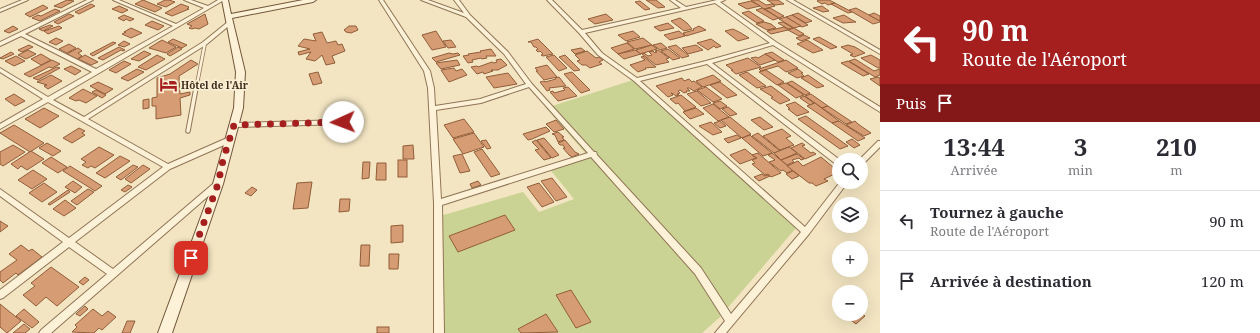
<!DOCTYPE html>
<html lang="fr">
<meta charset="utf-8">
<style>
:root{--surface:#fff;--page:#f2f2f3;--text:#2b2b33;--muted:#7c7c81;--line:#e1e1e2}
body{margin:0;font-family:"Noto Serif",serif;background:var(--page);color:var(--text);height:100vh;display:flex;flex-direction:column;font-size:15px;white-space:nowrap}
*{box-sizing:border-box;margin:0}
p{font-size:13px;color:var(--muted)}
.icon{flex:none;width:22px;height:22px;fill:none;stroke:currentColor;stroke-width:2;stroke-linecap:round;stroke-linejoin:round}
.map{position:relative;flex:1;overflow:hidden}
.panel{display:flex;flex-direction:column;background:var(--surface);width:380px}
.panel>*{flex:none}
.banner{background:#a61f1f;color:#fff;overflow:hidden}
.fabs{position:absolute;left:832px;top:153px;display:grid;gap:8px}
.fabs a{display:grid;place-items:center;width:36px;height:36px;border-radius:50%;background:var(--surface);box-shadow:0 4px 16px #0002;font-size:20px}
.pin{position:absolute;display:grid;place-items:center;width:34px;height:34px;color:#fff;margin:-17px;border-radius:8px;box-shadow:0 2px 6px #0006}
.me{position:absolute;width:44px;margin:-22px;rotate:268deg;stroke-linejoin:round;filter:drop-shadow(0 0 3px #0008)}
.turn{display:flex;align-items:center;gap:14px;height:84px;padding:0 16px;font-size:18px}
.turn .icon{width:52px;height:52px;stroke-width:2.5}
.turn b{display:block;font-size:28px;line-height:34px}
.then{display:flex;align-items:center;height:38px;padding:0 16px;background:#0003;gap:8px;font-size:15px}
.eta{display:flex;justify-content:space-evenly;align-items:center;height:68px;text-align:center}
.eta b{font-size:24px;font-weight:700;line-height:28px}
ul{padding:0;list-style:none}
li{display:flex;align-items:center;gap:12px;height:60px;padding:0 16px;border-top:1px solid var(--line)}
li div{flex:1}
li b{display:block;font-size:15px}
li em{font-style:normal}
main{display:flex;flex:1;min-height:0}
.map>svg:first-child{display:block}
</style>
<main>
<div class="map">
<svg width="880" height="333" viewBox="0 0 880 333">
<rect width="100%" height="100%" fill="#f3e5c2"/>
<!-- green -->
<polygon fill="#cbd394" points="633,80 796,228 719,318 702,333 437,333 433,218 523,192 539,212 574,199 548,167 586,154 546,108"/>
<!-- building -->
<g fill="#d69d74" stroke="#925d39">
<polygon points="67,0 74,1 61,8 54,6"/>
<polygon points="143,0 162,8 155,12 135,4"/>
<polygon points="165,0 169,0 175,2 166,7 157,4"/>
<polygon points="646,0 656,0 665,7 658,8"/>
<polygon points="751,0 758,0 766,5 772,4 775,6 764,9"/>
<polygon points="767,0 778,0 784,4 775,5"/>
<polygon points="819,0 829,0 835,3 828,5 825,3 822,4 817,1"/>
<polygon points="640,1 650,9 645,10 635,2"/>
<polygon points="751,1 760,6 747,9 738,4"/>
<polygon points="835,3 852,12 848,13 831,4"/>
<polygon points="91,4 95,6 79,14 75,12"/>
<polygon points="181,4 189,7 187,9 189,9 172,16 165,13"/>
<polygon points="43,5 48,8 30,17 25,14"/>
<polygon points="119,6 128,10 122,13 112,9"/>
<polygon points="822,6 829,11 823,12 813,8"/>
<polygon points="762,8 779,18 773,20 756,10"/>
<polygon points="770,8 784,16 779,18 765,9"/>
<polygon points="856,8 880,21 880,22 873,24 849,10"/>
<polygon points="55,9 60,11 40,21 32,18 38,15 41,16"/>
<polygon points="749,11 764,21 757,23 742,13"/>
<polygon points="798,13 812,21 806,23 792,15"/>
<polygon points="874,13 880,16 880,21 869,15"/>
<polygon points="69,14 74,16 58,24 54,22"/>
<polygon points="205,14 208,24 199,29 195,28 192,29 189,28 192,26 187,24"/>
<polygon points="606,14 613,20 595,24 588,19"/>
<polygon points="124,15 134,19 130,21 126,19 124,21 118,18"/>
<polygon points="792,15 808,25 802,27 786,17"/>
<polygon points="844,15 852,20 856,22 843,23 833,18"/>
<polygon points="786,17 801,26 794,28 779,19"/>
<polygon points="680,18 687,23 692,29 684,31 671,21"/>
<polygon points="152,21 164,26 158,30 145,25"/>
<polygon points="764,22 771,24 776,28 767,30 756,24"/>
<polygon points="783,22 793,28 788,29 778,23"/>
<polygon points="668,23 674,28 660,31 654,27"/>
<polygon points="50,25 53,26 43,31 39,29"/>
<polygon points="13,26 18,29 9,33 4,31"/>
<polygon points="59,26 62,28 48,34 44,31"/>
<polygon points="349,26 356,26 358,30 351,33 346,32 344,30"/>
<polygon points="699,26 706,30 686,36 683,33 694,30 693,29"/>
<polygon points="784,27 788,30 771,34 767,31"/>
<polygon points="131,28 142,33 131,38 122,34 126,32 124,32"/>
<polygon points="794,28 804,34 799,36 788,30"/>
<polygon points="733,29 741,33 749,38 738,41 725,31"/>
<polygon points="436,31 446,47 432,50 422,35"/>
<polygon points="633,31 640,37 626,41 618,35"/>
<polygon points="679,31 685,36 670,40 664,35"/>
<polygon points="322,32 327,43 336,41 338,45 342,44 345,51 332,56 335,63 326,65 322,55 315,61 306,59 311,52 299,55 298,52 310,49 298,46 304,39 316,41 313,34"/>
<polygon points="804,35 810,38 801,41 796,38"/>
<polygon points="819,37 837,47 831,49 813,39"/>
<polygon points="56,38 63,41 56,45 49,42"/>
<polygon points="643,38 652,45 635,49 627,42"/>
<polygon points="173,39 187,45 182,48 168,42"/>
<polygon points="538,39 553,54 543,56 541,55 543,54 540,51 538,52 536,50 538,49 536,47 534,47 531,42 528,42"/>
<polygon points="711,39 721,46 716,48 714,46 708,50 697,43"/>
<polygon points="162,40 176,47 166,53 149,48"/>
<polygon points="451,40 456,47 448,48 443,41"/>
<polygon points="807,40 823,50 813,53 797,44"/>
<polygon points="124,41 130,44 124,47 118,45"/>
<polygon points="113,42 116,43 93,56 90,54"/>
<polygon points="627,43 634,49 618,54 611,48"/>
<polygon points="661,43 667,48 660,50 653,45"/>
<polygon points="69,44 76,48 67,53 59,49"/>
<polygon points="29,45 33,47 22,52 18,50"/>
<polygon points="652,45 657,49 640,54 636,50"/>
<polygon points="676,45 689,56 682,58 668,47"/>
<polygon points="696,45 703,50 688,54 682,48"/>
<polygon points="848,45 855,47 865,53 854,57 850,55 853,54 841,47"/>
<polygon points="119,47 125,50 123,51 121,50 103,60 98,58"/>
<polygon points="178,47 182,49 170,56 167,54"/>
<polygon points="78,48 82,51 78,53 82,56 77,59 67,54"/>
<polygon points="581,48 585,51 575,54 571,50"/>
<polygon points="491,49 496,56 486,56 487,58 482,59 481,58 472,60 473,62 468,63 463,56 469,55 468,54 481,52 480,51"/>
<polygon points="668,49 680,58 673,60 661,51"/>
<polygon points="28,50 36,54 26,59 18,55"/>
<polygon points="635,50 641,54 624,59 618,54"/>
<polygon points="658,50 669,58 666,59 669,62 656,65 642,54 644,53 648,56 652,55 649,52 653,51 655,53 657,52 655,51"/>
<polygon points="144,51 151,54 139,61 131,59"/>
<polygon points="587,51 596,58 599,57 603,60 599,62 602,64 590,68 586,65 582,65 577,61 580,60 575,55"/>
<polygon points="11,52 14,54 3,59 0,58"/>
<polygon points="772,52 784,60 778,62 765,54"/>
<polygon points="449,53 453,54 458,53 460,55 436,62 432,58"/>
<polygon points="41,54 51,60 41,65 31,59"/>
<polygon points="765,54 775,60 760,65 751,58 756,57 758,58"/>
<polygon points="85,55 98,62 91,65 78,59"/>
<polygon points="157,55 165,59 146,70 138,67"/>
<polygon points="554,55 567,68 559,71 546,57"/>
<polygon points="565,55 580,70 574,71 559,57"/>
<polygon points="871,55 880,60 880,68 878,68 861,58"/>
<polygon points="16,56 25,61 14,66 5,61"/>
<polygon points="643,56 656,67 645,68 646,69 638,72 630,65 645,60 641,57"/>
<polygon points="748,58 761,67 736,74 731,70 733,70 726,65"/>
<polygon points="501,59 507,65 498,70 491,70 493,71 484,74 483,72 477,74 471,67 477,66 478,67 492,62 494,63 497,62 496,60"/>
<polygon points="855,59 874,71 880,69 880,75 875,77 849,61"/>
<polygon points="52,60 60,64 52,68 49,67 30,77 24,74"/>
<polygon points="191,60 198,64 179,76 180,94 190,92 190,95 180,98 181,115 156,119 156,106 152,106 152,98 157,97 157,78 170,74"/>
<polygon points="457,60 460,65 441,69 436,63"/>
<polygon points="786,60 798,68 786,72 778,66 761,71 759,69"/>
<polygon points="124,61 131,64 116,73 109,70"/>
<polygon points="848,61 869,74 863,76 841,63"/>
<polygon points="547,65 557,77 544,80 536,71 538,71 535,68"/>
<polygon points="71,66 81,71 75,75 64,69"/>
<polygon points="57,67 60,68 38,80 33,78"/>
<polygon points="454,68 456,71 462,69 467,75 449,82 441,70"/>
<polygon points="137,69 144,72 128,81 121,78"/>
<polygon points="798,69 803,73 801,73 804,76 797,78 788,73"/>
<polygon points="766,70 784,82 777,85 759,72"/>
<polygon points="318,72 322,83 313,85 309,74"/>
<polygon points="572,72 590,90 581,93 564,74"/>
<polygon points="747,72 766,86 757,88 739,75"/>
<polygon points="508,73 517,84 494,88 486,77"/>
<polygon points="51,75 62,81 48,89 44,86 47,85 37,82"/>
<polygon points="713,75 721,81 703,87 696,81"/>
<polygon points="808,75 824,86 817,88 801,78"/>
<polygon points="559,77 566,86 549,88 550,90 547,91 540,82 544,81 545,82 556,79 555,78"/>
<polygon points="878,77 880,78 880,86 870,79"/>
<polygon points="682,78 684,81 689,79 692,82 694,81 702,87 694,91 689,88 687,88 690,91 686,91 687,92 684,93 680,90 678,91 680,93 677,94 679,95 676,96 672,93 671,93 673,95 668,97 656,86"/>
<polygon points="792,81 810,93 805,95 787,83"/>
<polygon points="98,82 113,89 105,94 90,86"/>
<polygon points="720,82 737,95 727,98 710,85"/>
<polygon points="786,83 804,95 796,98 778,85"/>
<polygon points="771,86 790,100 780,104 771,98 773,97 760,89"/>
<polygon points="568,87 577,96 558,101 550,92 553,91 554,93 565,90 563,88"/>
<polygon points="706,87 722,99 713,102 697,90"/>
<polygon points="83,89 97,96 86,103 79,100 76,101 69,98"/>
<polygon points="96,90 106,95 102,98 92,92"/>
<polygon points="697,91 711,103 701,106 687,94"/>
<polygon points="14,94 25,101 15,106 5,99"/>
<polygon points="811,94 828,106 822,108 805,96"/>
<polygon points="681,95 696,107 685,111 678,103 676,104 670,99"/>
<polygon points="804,96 814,103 810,105 800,98"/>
<polygon points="149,99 149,108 143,109 143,100"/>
<polygon points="720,101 727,106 720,109 713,103"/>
<polygon points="795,102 809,112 797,116 788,109 790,109 786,105"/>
<polygon points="815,103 839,121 832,123 807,106"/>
<polygon points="713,104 729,117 718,121 703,108"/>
<polygon points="828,106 852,122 846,124 822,108"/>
<polygon points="728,107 737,114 730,116 722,109"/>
<polygon points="44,108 59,116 40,128 25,119"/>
<polygon points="696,108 704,114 690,119 683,112"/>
<polygon points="806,116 848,146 840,149 798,119"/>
<polygon points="730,117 751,134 742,138 721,120"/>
<polygon points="760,117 773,127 764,130 751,120"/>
<polygon points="464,119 474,132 453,138 444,125"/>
<polygon points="556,120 564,129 554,132 546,124"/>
<polygon points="720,121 726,126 720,128 714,123"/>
<polygon points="839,121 865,138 858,141 832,123"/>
<polygon points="855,121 858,124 871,133 864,136 846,125"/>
<polygon points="711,122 722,132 713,135 699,126"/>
<polygon points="14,125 44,143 30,152 0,133"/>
<polygon points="546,127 550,131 532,139 528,140 523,134"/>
<polygon points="79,128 85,131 82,133 85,135 72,143 63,138"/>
<polygon points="782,129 791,136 786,138 794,145 780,150 763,136"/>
<polygon points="558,132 564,137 562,137 564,140 558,142 555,135 552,134"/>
<polygon points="474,133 484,147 463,154 453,139"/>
<polygon points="758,133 780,151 774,153 752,136"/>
<polygon points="737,135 741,138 728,143 724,139"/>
<polygon points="750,135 752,137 772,153 763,156 742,138"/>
<polygon points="544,138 559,155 552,158 537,140"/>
<polygon points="852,139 860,145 854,148 846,142"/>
<polygon points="486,140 491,148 487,149 481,141"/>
<polygon points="536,140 551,158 544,160 535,150 539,149 532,142"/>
<polygon points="565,140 575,152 579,154 572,157 569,155 563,148 565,148 563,145 560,145 558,143"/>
<polygon points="47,143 61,151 53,156 39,148"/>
<polygon points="802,143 805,145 802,146 811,153 813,152 816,154 805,159 791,148"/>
<polygon points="13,145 25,152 3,166 0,164 0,152"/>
<polygon points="413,145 414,159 403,159 403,146"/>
<polygon points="99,147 114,155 95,168 91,166 88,168 82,165 86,162 81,159"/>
<polygon points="789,147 797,153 781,160 774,153"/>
<polygon points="482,149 500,174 491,177 474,152"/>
<polygon points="745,149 756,158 740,164 730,155"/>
<polygon points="31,151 44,159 27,170 21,166 18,169 11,164"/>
<polygon points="758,153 781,173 771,177 768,174 765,175 752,164 755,163 752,160 757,158 752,155"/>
<polygon points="772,153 793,170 787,173 783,170 781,171 769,162 775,160 768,155"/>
<polygon points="462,154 470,171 460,173 453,156"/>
<polygon points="797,154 804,159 801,160 799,158 792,160 794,162 787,165 781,160"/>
<polygon points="120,156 130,161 105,178 96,173"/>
<polygon points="51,157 67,167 58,173 42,163"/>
<polygon points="821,157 839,172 824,179 828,181 816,186 812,183 809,183 787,166 798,161 803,166"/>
<rect x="398" y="160" width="9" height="17"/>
<polygon points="363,162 370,162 369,178 362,179"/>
<polygon points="377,163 386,163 386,180 376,180"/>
<polygon points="133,165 138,167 121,180 116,177"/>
<polygon points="143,165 150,169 131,183 125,179"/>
<polygon points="70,166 102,186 95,191 63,171"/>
<polygon points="33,170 47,179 32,189 18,180"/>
<polygon points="793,171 799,176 792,179 786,174"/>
<polygon points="762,174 765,176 768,175 770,176 759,181 754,177"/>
<polygon points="552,178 567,197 556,201 541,181"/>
<polygon points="73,181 82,187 75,193 65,187"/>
<polygon points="478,181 481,185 472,188 470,184"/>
<polygon points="312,182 308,208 293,209 297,183"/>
<polygon points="44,183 57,192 42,202 29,193"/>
<polygon points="539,183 554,202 542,207 527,187"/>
<polygon points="128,185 132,187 125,192 121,190"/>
<polygon points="252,187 257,190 251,196 245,193"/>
<polygon points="88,189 94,192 77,205 71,201"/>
<polygon points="68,190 70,192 50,205 48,204"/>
<polygon points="340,199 350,199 349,211 339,212"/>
<polygon points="65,200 76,208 64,216 53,209"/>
<polygon points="505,215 515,230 458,252 449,236"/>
<polygon points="0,221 8,226 0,232"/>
<polygon points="403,225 403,242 391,243 391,226"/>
<polygon points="21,245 29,251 32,249 42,257 18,275 16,273 3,283 0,280 0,272 17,260 9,254"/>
<polygon points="361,245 370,245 369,266 360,266"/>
<polygon points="389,254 399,254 398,269 389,269"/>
<polygon points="51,267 79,287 57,306 46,297 36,306 23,295 35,286 31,283"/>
<polygon points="85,277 89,280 83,285 79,282"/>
<polygon points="571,290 591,322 576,328 556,295"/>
<polygon points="0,304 21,321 7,333 0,327"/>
<polygon points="85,306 88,309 80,316 76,314"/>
<polygon points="24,309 39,322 32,328 16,316"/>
<polygon points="93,309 102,316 108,311 116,317 102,330 99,328 94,333 72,332 77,327 75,325"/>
<polygon points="861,313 865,316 856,324 843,314 861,314"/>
<polygon points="546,314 558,332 521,333 518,329"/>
<polygon points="127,321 135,321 130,333 122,333"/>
<polygon points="24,324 30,329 25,333 13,333"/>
<rect x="377" y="327" width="12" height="6"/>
</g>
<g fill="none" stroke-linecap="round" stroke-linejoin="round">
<defs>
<polyline id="lane-far1" points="196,89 205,43"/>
<polyline id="lane" points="188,131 196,88"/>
<g id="street">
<polygon points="22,0 28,0 0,12 0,9"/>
<polygon points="87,0 93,0 25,34 96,69 173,26 113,0 119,0 176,24 204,8 184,0 191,0 208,6 218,0 224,0 53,100 84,117 203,42 229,21 231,22 231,24 207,44 88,119 168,164 227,138 231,138 232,140 231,142 170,169 75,242 113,269 214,183 220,183 221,185 51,333 39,333 41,330 107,274 69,247 3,298 0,299 0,290 63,242 0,196 0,189 69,238 163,167 48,102 0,129 0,124 43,99 0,72 0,68 48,97 92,72 21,36 0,46 0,42"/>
<path d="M379 0H383L430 71 434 88 435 106 480 99 526 84 504 54 466 17 421 0H428L464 13 454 0H459L470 15 508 52 532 84 594 152H596L597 155 701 268 731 314 801 232 634 81 598 55 579 33 547 0H552L582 30 681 8 670 0H675L686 7 717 0H725L720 2 776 42 880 107V112L773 45 712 63 840 160H839V166L837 165 707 64 640 81 805 227 840 182H848L809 234 726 333H715L725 321 695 274 591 157 442 205 444 333H434V203L428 88 424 71ZM715 3 770 43 706 61 637 78 602 53 585 33ZM529 87 588 153 441 199 436 110 481 103Z"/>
<polygon points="787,0 793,0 880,50 880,54"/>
<polygon points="343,120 346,122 343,124 234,127 231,125 234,123"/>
<polygon points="878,141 880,141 880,147 863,164 861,165 861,160 859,160"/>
</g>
<polygon id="secondary" points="222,0 228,0 231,14 303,0 316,0 313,2 232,18 245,72 243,108 223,184 172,333 158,333 213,184 234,108 236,72"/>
</defs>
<!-- lane-far1 casing -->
<use href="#lane-far1" stroke="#907557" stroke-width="4"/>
<!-- lane casing -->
<use href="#lane" stroke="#907557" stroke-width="5.5"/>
<!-- street casing -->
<use href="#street" stroke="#907557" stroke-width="2"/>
<!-- secondary casing -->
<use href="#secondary" stroke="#72563a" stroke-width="2"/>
<!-- lane-far1 -->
<use href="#lane-far1" stroke="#fdf1d7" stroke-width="2.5"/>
<!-- lane -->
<use href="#lane" stroke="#fdf1d7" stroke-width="3.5"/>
<!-- street -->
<use href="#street" fill="#fdf1d7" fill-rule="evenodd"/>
<!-- secondary -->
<use href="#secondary" fill="#fdf1d7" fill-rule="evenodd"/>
</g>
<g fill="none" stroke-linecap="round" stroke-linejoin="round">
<!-- route -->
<polyline stroke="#a61f1f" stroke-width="7" stroke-dasharray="0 12.6" points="191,258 218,184 223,160 234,125 343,122"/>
</g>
<!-- icons -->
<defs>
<symbol id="hotel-bare" viewBox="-9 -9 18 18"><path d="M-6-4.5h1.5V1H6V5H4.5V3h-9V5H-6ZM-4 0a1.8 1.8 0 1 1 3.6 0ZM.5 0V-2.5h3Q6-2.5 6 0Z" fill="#a61f1f" stroke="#faefd3" stroke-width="2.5" paint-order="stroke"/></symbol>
</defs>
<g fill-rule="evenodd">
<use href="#hotel-bare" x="156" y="72" width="25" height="25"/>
</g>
<g text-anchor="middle" stroke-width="3.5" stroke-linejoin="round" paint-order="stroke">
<!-- poi labels -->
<g font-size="10" font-weight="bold" fill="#3e2d1d" stroke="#faefd3" text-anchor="start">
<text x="181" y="89">Hôtel de l'Air</text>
</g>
</g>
</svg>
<div class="fabs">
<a><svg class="icon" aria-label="search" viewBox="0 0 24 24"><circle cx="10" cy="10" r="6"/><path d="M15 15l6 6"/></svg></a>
<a><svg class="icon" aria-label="layers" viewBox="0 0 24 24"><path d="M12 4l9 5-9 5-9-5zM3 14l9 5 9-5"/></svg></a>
<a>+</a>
<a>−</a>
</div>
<div class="pin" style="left:191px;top:258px;background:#d93025"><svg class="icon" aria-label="arrive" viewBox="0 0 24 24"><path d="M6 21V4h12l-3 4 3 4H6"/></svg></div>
<svg class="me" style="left:343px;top:122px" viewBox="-20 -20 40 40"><circle r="19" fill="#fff"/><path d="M0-13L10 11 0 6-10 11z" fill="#a61f1f"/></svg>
</div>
<section class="panel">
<div class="banner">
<div class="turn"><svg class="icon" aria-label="left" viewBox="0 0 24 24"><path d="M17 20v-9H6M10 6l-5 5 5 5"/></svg><div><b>90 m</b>Route de l'Aéroport</div></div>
<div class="then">Puis<svg class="icon" aria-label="arrive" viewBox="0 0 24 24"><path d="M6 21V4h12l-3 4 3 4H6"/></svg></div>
</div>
<div class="eta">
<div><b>13:44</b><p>Arrivée</p></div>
<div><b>3</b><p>min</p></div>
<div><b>210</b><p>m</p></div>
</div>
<ul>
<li><svg class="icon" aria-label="left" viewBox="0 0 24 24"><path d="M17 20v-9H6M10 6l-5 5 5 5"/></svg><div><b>Tournez à gauche</b><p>Route de l'Aéroport</p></div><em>90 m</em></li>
<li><svg class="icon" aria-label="arrive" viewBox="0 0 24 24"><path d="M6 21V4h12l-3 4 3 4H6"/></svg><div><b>Arrivée à destination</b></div><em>120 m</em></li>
</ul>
</section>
</main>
